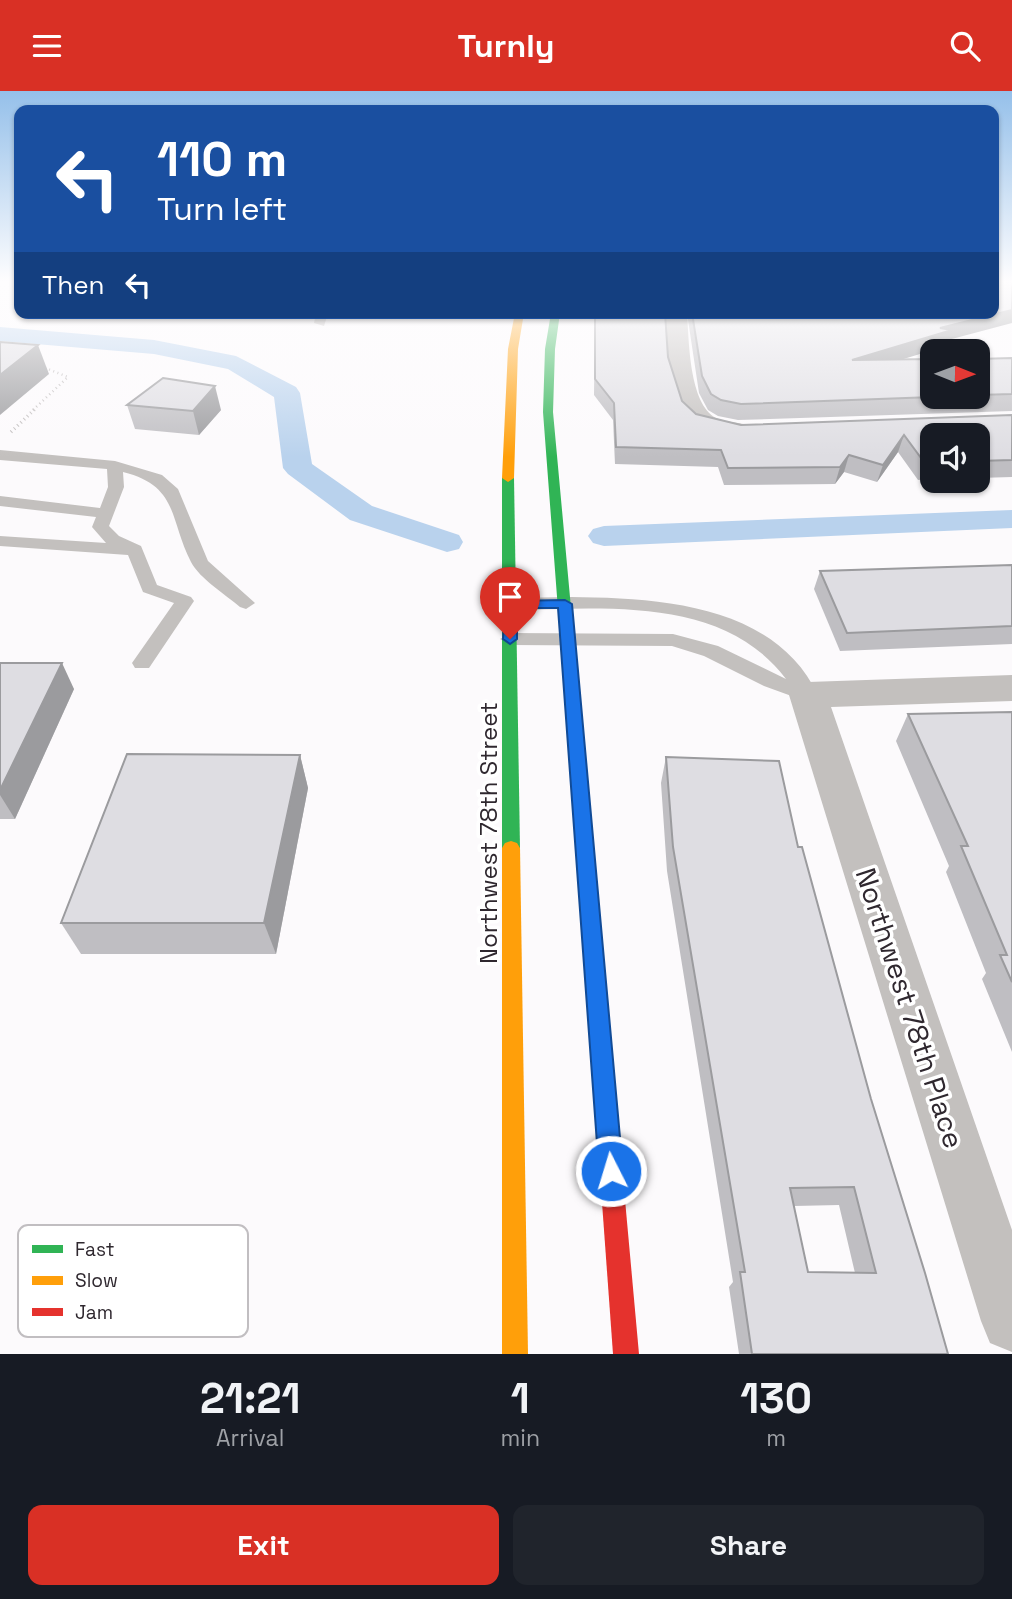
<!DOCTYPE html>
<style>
:root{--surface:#171b24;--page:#20242c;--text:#f1f3f6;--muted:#9ea1a6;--accent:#d93025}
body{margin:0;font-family:"Space Grotesk",sans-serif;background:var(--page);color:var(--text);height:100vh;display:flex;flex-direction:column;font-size:26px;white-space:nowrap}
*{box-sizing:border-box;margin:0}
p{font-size:23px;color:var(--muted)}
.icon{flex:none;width:38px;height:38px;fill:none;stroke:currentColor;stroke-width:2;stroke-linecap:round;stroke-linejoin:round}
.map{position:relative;height:1263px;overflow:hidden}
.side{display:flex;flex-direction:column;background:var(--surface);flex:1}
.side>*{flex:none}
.guide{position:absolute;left:14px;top:14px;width:985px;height:214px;border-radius:14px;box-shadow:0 2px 5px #0004;background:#1a4fa0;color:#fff;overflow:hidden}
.needle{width:46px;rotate:91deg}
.fabs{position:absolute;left:920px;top:248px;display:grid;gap:14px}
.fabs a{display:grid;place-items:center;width:70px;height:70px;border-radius:14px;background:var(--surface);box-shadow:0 2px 5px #0004;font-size:35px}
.pin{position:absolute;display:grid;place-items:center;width:60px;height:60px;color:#fff;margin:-72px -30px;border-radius:50% 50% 50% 0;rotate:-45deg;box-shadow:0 0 7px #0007}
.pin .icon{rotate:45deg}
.me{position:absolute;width:77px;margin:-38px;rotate:355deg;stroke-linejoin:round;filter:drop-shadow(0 0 5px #0008)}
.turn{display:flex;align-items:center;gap:24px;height:147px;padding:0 28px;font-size:32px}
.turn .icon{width:91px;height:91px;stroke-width:2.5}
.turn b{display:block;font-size:49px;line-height:60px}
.then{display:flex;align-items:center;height:66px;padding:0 28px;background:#0003;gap:14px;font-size:26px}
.eta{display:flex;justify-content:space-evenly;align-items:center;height:119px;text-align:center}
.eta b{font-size:42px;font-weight:700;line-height:49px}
.action{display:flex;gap:14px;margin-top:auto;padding:14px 28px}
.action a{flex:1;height:80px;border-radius:14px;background:var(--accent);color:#fff;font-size:28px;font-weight:700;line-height:80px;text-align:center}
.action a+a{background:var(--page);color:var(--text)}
header{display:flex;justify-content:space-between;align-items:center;height:91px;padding:0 28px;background:var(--accent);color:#fff;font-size:32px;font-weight:700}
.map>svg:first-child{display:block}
</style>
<header><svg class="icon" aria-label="menu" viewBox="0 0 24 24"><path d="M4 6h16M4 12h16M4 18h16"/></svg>Turnly<svg class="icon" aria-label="search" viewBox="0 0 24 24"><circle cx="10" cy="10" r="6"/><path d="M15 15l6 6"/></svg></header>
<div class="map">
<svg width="1012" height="1263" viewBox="0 0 1012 1263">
<rect width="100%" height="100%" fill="#fcfafc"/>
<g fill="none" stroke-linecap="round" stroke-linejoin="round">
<!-- canal -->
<g fill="#b9d2ed" fill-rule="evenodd">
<polygon points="0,236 154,249 236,265 296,296 300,302 312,373 372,415 459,444 463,451 459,458 447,461 350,429 288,383 283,377 274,306 228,278 154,263 0,250"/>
<polygon points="1012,419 1012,437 604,455 593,452 588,445 593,438 604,435"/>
</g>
<!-- path-far1 -->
<polyline stroke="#bebbbb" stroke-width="2.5" stroke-dasharray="1 3.5" stroke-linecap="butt" points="33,319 68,286 43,276"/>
<!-- path -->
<polyline stroke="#bebbbb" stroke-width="3.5" stroke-dasharray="1 3.5" stroke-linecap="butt" points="11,341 35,318"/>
<!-- lane -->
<g fill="#c3c0be" fill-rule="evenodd">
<polygon points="316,222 328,222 324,235 314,232"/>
<path d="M0 359 115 370 162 384 178 398 208 470 255 512 246 518 240 516C225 503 200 488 191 471 169 428 179 395 123 381L124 396 109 435 119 445 141 455 157 494 191 506 194 510 149 577H135L132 572 174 512 143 501 128 464 0 455V445L106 452 92 436 96 426 0 415V405L100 417 108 396 107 378 0 369Z"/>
<path d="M571 506C659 507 775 513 818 604L808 611 764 595 704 565 672 555 510 554 500 548 510 542 673 543 718 555 786 588C723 504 603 518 510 519L501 513 510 507Z"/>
</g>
<!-- street -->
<g fill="#c3c0be" fill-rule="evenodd">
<path d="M665 222H687C689 249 689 313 716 327 724 331 735 331 743 333L747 339 743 345C732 347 722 345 711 343 662 331 667 261 665 222Z"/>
<polygon points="1012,584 1012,610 831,616 1012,1139 1012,1261 990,1252 981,1230 789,604 795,595 808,591"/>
</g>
<!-- fast -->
<g fill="#30b455" fill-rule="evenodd">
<polygon points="551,222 560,222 555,258 553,321 599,822 597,828 590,830 583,828 581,822 543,321 545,258"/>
<polygon points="508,383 514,387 520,757 517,762 511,764 505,762 502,757 502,387"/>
</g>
<!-- slow -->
<g fill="#ff9f0a" fill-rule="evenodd">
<polygon points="515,222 524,222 518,258 514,387 508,391 502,387 508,258"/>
<polygon points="511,750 517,752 520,757 528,1263 502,1263 502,757 505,752"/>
</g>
<!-- jam -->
<polygon fill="#e5322d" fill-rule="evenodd" points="590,814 597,816 599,822 639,1263 613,1263 581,822 583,816"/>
</g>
<!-- wall -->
<g fill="#bfbec2" fill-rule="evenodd">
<polygon points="595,222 668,266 682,310 696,323 741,334 1012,324 1012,386 978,387 978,345 933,345 933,388 918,389 898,361 877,391 844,381 835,393 724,394 718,376 615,373 613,329 594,304"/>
<polygon points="687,222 994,222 948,249 946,255 901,268 933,306 978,306 978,268 1012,267 1012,320 738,329 718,325 708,319 699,302"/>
<polygon points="127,314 221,319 199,344 135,338"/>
<polygon points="1012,474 1012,553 840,560 814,498 820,480"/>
<polygon points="0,572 74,598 15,728 0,728"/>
<polygon points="1012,621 1012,961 982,888 986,882 946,781 949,775 896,650 908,623"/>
<polygon points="300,664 308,697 276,863 81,863 61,832"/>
<path d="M666 666 798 756 871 1008 948 1263H739L729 1196 733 1191 667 780 661 692ZM839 1114 855 1182 808 1181 794 1115Z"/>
</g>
<!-- shaded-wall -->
<g fill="#9b9b9e">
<polygon points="1012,219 1012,232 948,249 946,255 848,285 852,269 940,237"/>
<polygon points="38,254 49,283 0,324 0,284"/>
<polygon points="215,295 221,319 199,344 193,320"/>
<polygon points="904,344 898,361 877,391 883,374"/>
<polygon points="849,364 844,381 835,393 840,376"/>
<polygon points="62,572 74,598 15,728 0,704 0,699"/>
<polygon points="300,664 308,697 276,863 264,832"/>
</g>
<!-- building -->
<g fill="#dedde2" stroke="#9b9b9e" stroke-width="2" fill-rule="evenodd">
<polygon points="994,189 1012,189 1012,219 940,237 952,239 852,269 933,268 933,306 741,313 721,309 711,303 702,285 692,222 994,222"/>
<polygon points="595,222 665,222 668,266 682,310 696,323 741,334 1012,324 1012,369 978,370 978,345 933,345 933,371 924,371 904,344 883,374 849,364 840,376 728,377 721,359 616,356 614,312 595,288"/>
<polygon points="0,251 38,254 0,284"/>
<polygon points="1012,267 1012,303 978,304 978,268"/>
<polygon points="163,287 215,295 193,320 127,314"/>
<polygon points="1012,474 1012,535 847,542 820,480"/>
<polygon points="0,572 62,572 0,699"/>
<polygon points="1012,621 1012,891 1000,864 1007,864 961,755 968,755 908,623"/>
<polygon points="127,663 300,664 264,832 61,832"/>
<path d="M666 666 779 670 798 756H802L871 1008 925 1182 948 1263H752L740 1181H745L673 756ZM854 1096 876 1182 808 1181 790 1097Z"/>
</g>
<!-- sky -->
<linearGradient id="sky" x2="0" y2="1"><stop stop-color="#95c0ea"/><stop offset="0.52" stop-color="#fefdfe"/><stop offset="1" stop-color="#fefdfe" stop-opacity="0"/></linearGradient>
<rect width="1012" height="366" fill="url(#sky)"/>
<!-- route -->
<polygon fill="#1a73e8" stroke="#114b97" stroke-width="2" points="565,509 572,513 623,1080 619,1088 611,1092 603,1088 599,1080 558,517 517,517 517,548 510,553 503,548 505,510"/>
<g text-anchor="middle" stroke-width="7" stroke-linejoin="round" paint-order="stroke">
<!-- street labels -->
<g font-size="24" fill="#2f282f" stroke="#fff">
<text transform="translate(489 742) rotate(-90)" y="8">Northwest 78th Street</text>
</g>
<!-- near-street labels -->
<g font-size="28" fill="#2f282f" stroke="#fff">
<text transform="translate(910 917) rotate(72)" y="10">Northwest 78th Place</text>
</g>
</g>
<!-- legend -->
<rect x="18" y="1134" width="230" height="112" rx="10" fill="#fff" stroke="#c1bec1" stroke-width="2"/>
<rect x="32" y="1154" width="31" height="8" fill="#30b455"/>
<rect x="32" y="1185" width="31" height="9" fill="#ff9f0a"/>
<rect x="32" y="1217" width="31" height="8" fill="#e5322d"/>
<g font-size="19" fill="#2f282f">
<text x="75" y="1165">Fast</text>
<text x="75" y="1196">Slow</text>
<text x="75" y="1228">Jam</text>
</g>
</svg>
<div class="fabs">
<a><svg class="needle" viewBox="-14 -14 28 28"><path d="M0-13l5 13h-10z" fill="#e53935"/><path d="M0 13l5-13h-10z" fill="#9ea1a6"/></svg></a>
<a><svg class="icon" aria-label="sound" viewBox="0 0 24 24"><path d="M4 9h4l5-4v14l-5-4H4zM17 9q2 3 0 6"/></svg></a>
</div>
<div class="pin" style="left:510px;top:548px;background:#d93025"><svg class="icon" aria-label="arrive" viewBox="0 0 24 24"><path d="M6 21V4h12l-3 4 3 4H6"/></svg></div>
<svg class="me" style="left:611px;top:1080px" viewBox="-20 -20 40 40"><circle r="17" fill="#1a73e8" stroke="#fff" stroke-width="3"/><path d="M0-11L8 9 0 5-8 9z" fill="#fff"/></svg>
<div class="guide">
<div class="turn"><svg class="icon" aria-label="left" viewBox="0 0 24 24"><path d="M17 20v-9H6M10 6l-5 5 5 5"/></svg><div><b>110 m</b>Turn left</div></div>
<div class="then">Then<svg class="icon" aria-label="left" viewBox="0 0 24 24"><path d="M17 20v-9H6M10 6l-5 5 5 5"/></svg></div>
</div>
</div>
<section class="side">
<div class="eta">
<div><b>21:21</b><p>Arrival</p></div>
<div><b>1</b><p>min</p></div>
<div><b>130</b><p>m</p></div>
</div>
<div class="action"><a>Exit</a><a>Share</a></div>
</section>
